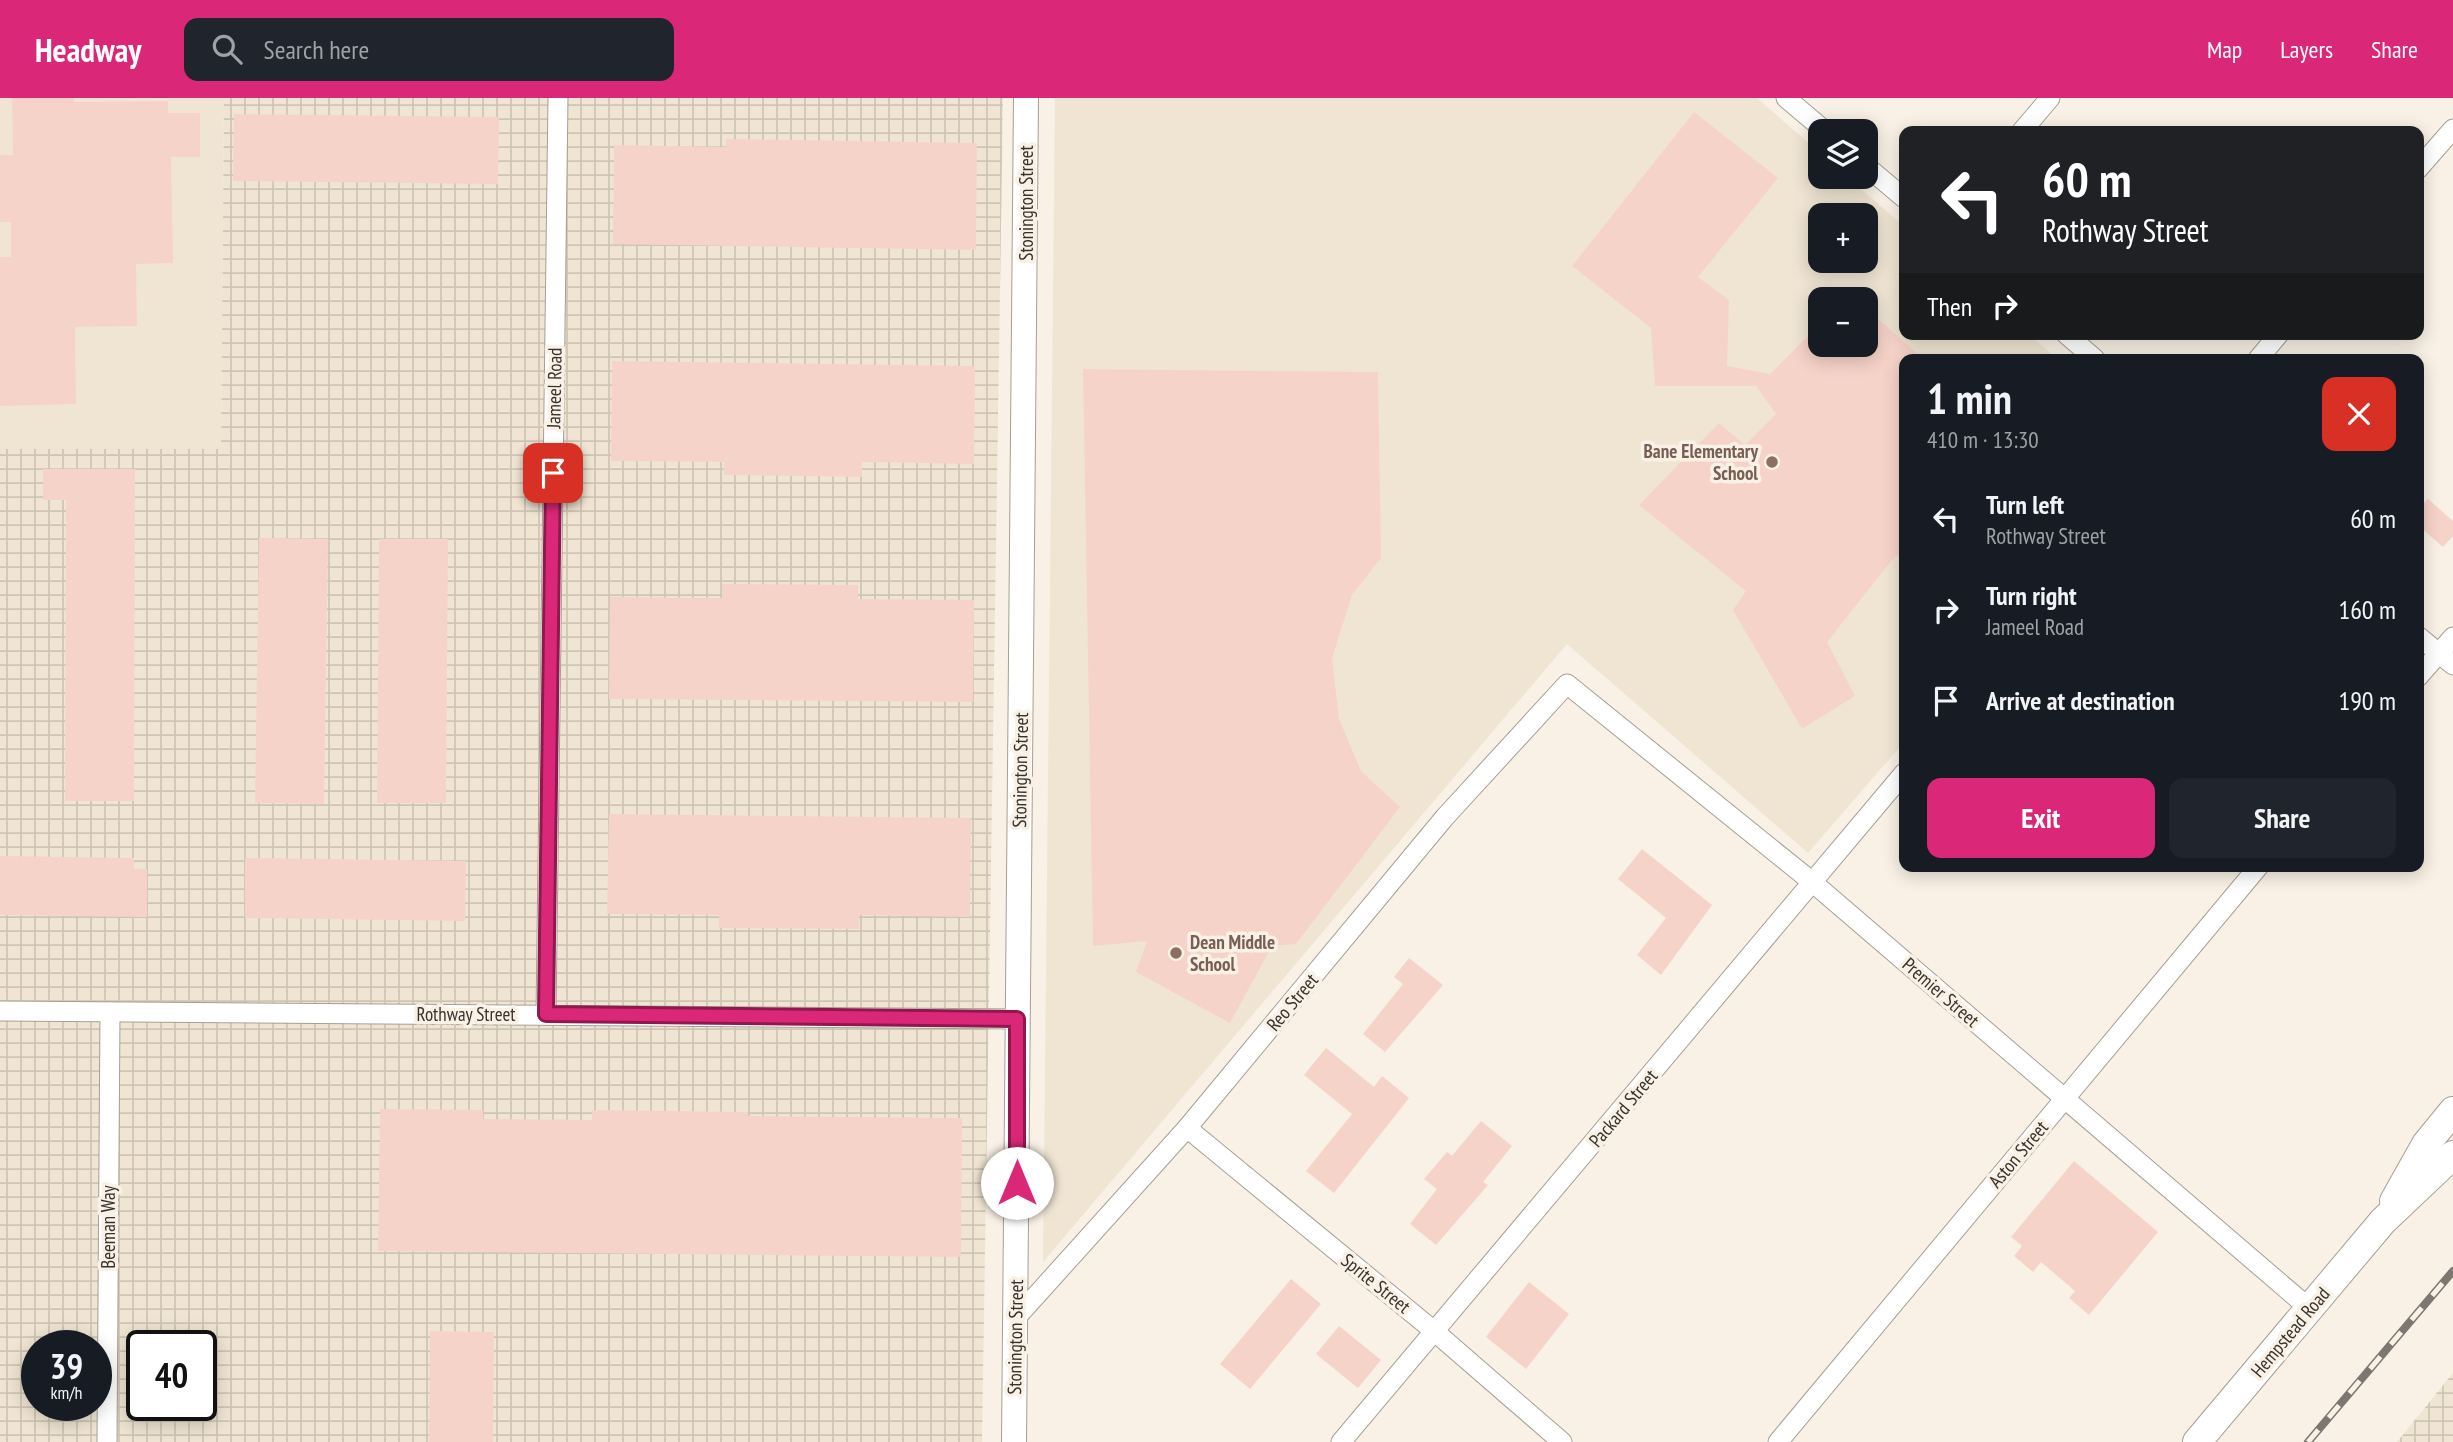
<!DOCTYPE html>
<meta charset="utf-8">
<style>
:root{--surface:#171b24;--page:#20242c;--text:#f1f3f6;--muted:#9ea1a6;--accent:#db2777}
body{margin:0;font-family:"PT Sans Narrow",sans-serif;background:var(--page);color:var(--text);height:100vh;display:flex;flex-direction:column;font-size:26px;white-space:nowrap}
*{box-sizing:border-box;margin:0}
p{font-size:23px;color:var(--muted)}
.icon{flex:none;width:38px;height:38px;fill:none;stroke:currentColor;stroke-width:2;stroke-linecap:round;stroke-linejoin:round}
.map{position:relative;flex:1;overflow:hidden}
.side{position:absolute;left:1899px;top:256px;width:525px;height:518px;display:flex;flex-direction:column;background:var(--surface);border-radius:14px;box-shadow:0 4px 18px #0003}
.side>*{flex:none}
.banner{position:absolute;left:1899px;top:28px;width:525px;height:214px;border-radius:14px;box-shadow:0 4px 18px #0003;background:#202124;color:#fff;overflow:hidden}
.buttons{position:absolute;left:1808px;top:21px;display:grid;gap:14px}
.buttons a{display:grid;place-items:center;width:70px;height:70px;border-radius:14px;background:var(--surface);box-shadow:0 4px 18px #0003;font-size:35px}
.speed{position:absolute;left:21px;top:1232px;display:flex;gap:14px;font-size:35px;font-weight:700;text-align:center}
.speed>*{display:grid;place-content:center;width:91px;height:91px;border-radius:50%;background:var(--surface);box-shadow:0 4px 18px #0003;line-height:1}
.speed small{font-size:18px;font-weight:400}
.speed .limit{border:4px solid #111;border-radius:10px;background:#fff;color:#111}
.pin{position:absolute;display:grid;place-items:center;width:60px;height:60px;color:#fff;margin:-30px;border-radius:14px;box-shadow:0 4px 10px #0006}
.me{position:absolute;width:77px;margin:-38px;rotate:0deg;stroke-linejoin:round;filter:drop-shadow(0 0 5px #0008)}
.turn{display:flex;align-items:center;gap:24px;height:147px;padding:0 28px;font-size:32px}
.turn .icon{width:91px;height:91px;stroke-width:2.5}
.turn b{display:block;font-size:49px;line-height:60px}
.then{display:flex;align-items:center;height:66px;padding:0 28px;background:#0003;gap:14px;font-size:26px}
.round{display:grid;place-items:center;flex:none;width:74px;height:74px;border-radius:14px;background:var(--page)}
.headline{display:flex;align-items:center;justify-content:space-between;height:119px;padding:0 28px}
h1{font-size:42px;font-weight:700;line-height:52px}
.primary-button{display:flex;gap:14px;margin-top:auto;padding:14px 28px}
.primary-button a{flex:1;height:80px;border-radius:14px;background:var(--accent);color:#fff;font-size:28px;font-weight:700;line-height:80px;text-align:center}
.primary-button a+a{background:var(--page);color:var(--text)}
ul{padding:0;list-style:none}
li{display:flex;align-items:center;gap:21px;height:91px;padding:0 28px}
li div{flex:1}
li b{display:block;font-size:26px}
li em{font-style:normal}
header{display:flex;align-items:center;gap:42px;box-sizing:border-box;height:98px;padding:0 35px;background:var(--accent);color:#fff}
header strong{font-size:33px}
nav{display:flex;gap:38px;margin-inline-start:auto;font-size:24px}
.search{width:490px;height:63px;background:var(--page);display:flex;align-items:center;gap:18px;box-sizing:border-box;padding:0 24px;border-radius:14px;color:var(--muted);font-size:26px}
.map>svg:first-child{display:block}
</style>
<header>
<strong>Headway</strong>
<div class="search"><svg class="icon" aria-label="search" viewBox="0 0 24 24"><circle cx="10" cy="10" r="6"/><path d="M15 15l6 6"/></svg>Search here</div>
<nav><a>Map</a><a>Layers</a><a>Share</a></nav>
</header>
<div class="map">
<svg width="2453" height="1344" viewBox="0 0 2453 1344">
<defs>
<pattern id="industrial-grid" width="8" height="8" patternUnits="userSpaceOnUse" patternTransform="scale(1.75)"><rect width="8" height="8" fill="#f0e5d3"/><path d="M0 4h8M4 0v8" fill="none" stroke="#cec5b5"/></pattern>
</defs>
<rect width="100%" height="100%" fill="#f9f1e5"/>
<!-- built -->
<g fill="#f0e5d3" fill-rule="evenodd">
<polygon points="0,0 224,0 221,351 0,351"/>
<path d="M1055 0H1757L1820 55V79H1847L1904 128V236H2029L2057 261H1904V644L1808 755 1567 546 1043 1164ZM1820 117H1866V163H1820ZM1820 201H1866V247H1820Z"/>
</g>
<!-- industrial -->
<g fill="url(#industrial-grid)" fill-rule="evenodd">
<path d="M224 0H1003L982 1344H0V351H221ZM37 1248H96V1307H37ZM142 1248H201V1307H142Z"/>
<polygon points="2453,1275 2453,1344 2397,1344"/>
</g>
<!-- building -->
<g fill="#f6d3c9">
<polygon points="12,0 74,0 74,4 168,3 168,15 200,15 200,59 171,59 173,165 136,166 137,228 75,229 76,306 0,308 0,159 11,159 11,124 0,124 0,57 13,57"/>
<polygon points="1694,14 1778,80 1698,179 1729,202 1727,268 1770,276 1820,226 1820,247 1866,247 1866,229 1875,218 1923,261 1904,261 1904,464 1896,457 1827,544 1855,598 1802,631 1733,512 1746,493 1639,407 1719,325 1745,347 1776,316 1756,288 1655,288 1651,230 1572,168"/>
<polygon points="234,16 499,19 498,86 233,83"/>
<polygon points="726,41 977,45 976,152 613,146 614,47 726,49"/>
<polygon points="612,263 975,268 974,366 862,364 862,379 724,377 724,364 611,363"/>
<polygon points="1083,271 1378,274 1381,460 1352,497 1332,560 1339,621 1361,673 1400,709 1296,846 1272,848 1230,925 1136,874 1147,843 1093,848"/>
<polygon points="43,371 135,371 134,703 65,703 66,402 43,402"/>
<polygon points="2428,401 2453,423 2453,438 2443,449 2418,427 2418,411"/>
<polygon points="259,440 328,441 324,706 255,705"/>
<polygon points="379,441 448,441 446,705 377,705"/>
<polygon points="722,486 858,487 858,501 974,502 973,604 609,601 610,499 722,500"/>
<polygon points="609,716 971,720 970,819 859,817 859,831 719,830 719,817 607,816"/>
<polygon points="1642,751 1712,807 1661,877 1637,857 1666,820 1618,781"/>
<polygon points="0,758 134,760 134,771 147,771 147,819 0,817"/>
<polygon points="245,760 466,763 465,823 245,820"/>
<polygon points="1409,860 1443,887 1385,954 1363,936 1403,886 1394,879"/>
<polygon points="1326,950 1374,989 1382,978 1409,1000 1334,1095 1306,1073 1352,1016 1304,977"/>
<polygon points="380,1011 483,1012 483,1021 592,1022 592,1012 748,1014 748,1018 962,1020 961,1159 378,1153"/>
<polygon points="1481,1023 1512,1048 1483,1084 1488,1087 1436,1147 1410,1126 1437,1091 1424,1081 1447,1054 1452,1058"/>
<polygon points="2074,1063 2158,1134 2089,1217 2069,1200 2075,1193 2041,1164 2033,1174 2014,1158 2022,1148 2011,1139"/>
<polygon points="1291,1181 1321,1206 1250,1291 1220,1266"/>
<polygon points="1529,1184 1569,1216 1526,1271 1486,1239"/>
<polygon points="1339,1228 1381,1262 1358,1290 1316,1256"/>
<polygon points="430,1233 494,1234 493,1344 429,1344"/>
</g>
<g fill="none" stroke-linecap="round" stroke-linejoin="round">
<defs>
<g id="minor">
<polyline points="1786,0 1825,33"/>
<polyline points="2022,33 2050,0"/>
<polyline points="1866,68 1904,100"/>
<polyline points="2418,71 2453,31"/>
<polyline points="2066,236 2095,261"/>
<polyline points="2258,261 2279,236"/>
<polyline points="2418,538 2453,567"/>
<polyline points="2418,579 2453,539"/>
<polyline points="0,913 1017,921"/>
<polyline points="546,917 558,0"/>
<polyline points="1187,1030 1434,1233 1562,1344"/>
<polyline points="1015,1221 1187,1030 1445,719 1567,586 1811,783 2310,1211"/>
<polyline points="107,1344 110,914"/>
<polyline points="1341,1344 1904,675"/>
<polyline points="1778,1344 2259,768"/>
</g>
<polyline id="tertiary" points="1014,1344 1026,0"/>
<g id="secondary">
<polyline points="2394,1103 2426,1046 2453,1013"/>
<polyline points="2197,1344 2383,1123 2453,1057"/>
</g>
</defs>
<!-- minor casing -->
<use href="#minor" stroke="#a69f94" stroke-width="21"/>
<!-- tertiary casing -->
<use href="#tertiary" stroke="#a69f94" stroke-width="26"/>
<!-- secondary casing -->
<use href="#secondary" stroke="#a69f94" stroke-width="30"/>
<!-- minor -->
<use href="#minor" stroke="#fff" stroke-width="19"/>
<!-- tertiary -->
<use href="#tertiary" stroke="#fff" stroke-width="24"/>
<!-- secondary -->
<use href="#secondary" stroke="#fff" stroke-width="28"/>
<defs>
<polyline id="rail" points="2308,1344 2453,1173"/>
</defs>
<!-- rail casing -->
<use href="#rail" stroke="#7c7871" stroke-width="8"/>
<!-- rail -->
<use href="#rail" stroke="#f9f1e5" stroke-width="5" stroke-dasharray="16" stroke-linecap="butt"/>
</g>
<g fill="none" stroke-linecap="round" stroke-linejoin="round">
<defs>
<polyline id="route" points="553,375 546,916 1017,921 1017,1085"/>
</defs>
<!-- route casing -->
<use href="#route" stroke="#8e194d" stroke-width="18"/>
<!-- route -->
<use href="#route" stroke="#db2777" stroke-width="12"/>
</g>
<!-- markers -->
<g fill="#8d6e63" stroke="#f9f1e5" stroke-width="2.5">
<circle cx="1772" cy="364" r="7"/>
<circle cx="1176" cy="855" r="7"/>
</g>
<g text-anchor="middle" stroke-width="7" stroke-linejoin="round" paint-order="stroke">
<!-- street labels -->
<g font-size="19" fill="#36332f" stroke="#f9f1e5">
<text transform="translate(1026 105) rotate(-90)" y="7">Stonington Street</text>
<text transform="translate(554 290) rotate(-89)" y="7">Jameel Road</text>
<text transform="translate(1020 672) rotate(-89)" y="7">Stonington Street</text>
<text transform="translate(1941 894) rotate(41)" y="7">Premier Street</text>
<text transform="translate(1292 904) rotate(-50)" y="7">Reo Street</text>
<text x="466" y="923">Rothway Street</text>
<text transform="translate(1623 1010) rotate(-50)" y="7">Packard Street</text>
<text transform="translate(2018 1056) rotate(-50)" y="7">Aston Street</text>
<text transform="translate(108 1129) rotate(-90)" y="7">Beeman Way</text>
<text transform="translate(1376 1185) rotate(39)" y="7">Sprite Street</text>
<text transform="translate(2290 1234) rotate(-50)" y="7">Hempstead Road</text>
<text transform="translate(1015 1239) rotate(-89)" y="7">Stonington Street</text>
</g>
<!-- education labels -->
<g font-size="19" font-weight="bold" fill="#785e54" stroke="#f9f1e5" text-anchor="end">
<text x="1758" y="360">Bane Elementary<tspan x="1758" dy="22">School</tspan></text>
<text x="1190" y="851" text-anchor="start">Dean Middle<tspan x="1190" dy="22">School</tspan></text>
</g>
</g>
</svg>
<div class="buttons">
<a><svg class="icon" aria-label="layers" viewBox="0 0 24 24"><path d="M12 4l9 5-9 5-9-5zM3 14l9 5 9-5"/></svg></a>
<a>+</a>
<a>−</a>
</div>
<div class="speed"><div>39<small>km/h</small></div><div class="limit">40</div></div>
<div class="pin" style="left:553px;top:375px;background:#d93025"><svg class="icon" aria-label="arrive" viewBox="0 0 24 24"><path d="M6 21V4h12l-3 4 3 4H6"/></svg></div>
<svg class="me" style="left:1017px;top:1085px" viewBox="-20 -20 40 40"><circle r="19" fill="#fff"/><path d="M0-13L10 11 0 6-10 11z" fill="#db2777"/></svg>
<div class="banner">
<div class="turn"><svg class="icon" aria-label="left" viewBox="0 0 24 24"><path d="M17 20v-9H6M10 6l-5 5 5 5"/></svg><div><b>60 m</b>Rothway Street</div></div>
<div class="then">Then<svg class="icon" aria-label="right" viewBox="0 0 24 24"><path d="M7 20v-9h11M14 6l5 5-5 5"/></svg></div>
</div>
<section class="side">
<div class="headline"><div><h1>1 min</h1><p>410 m · 13:30</p></div><a class="round" style="background:#d93025;color:#fff"><svg class="icon" aria-label="close" viewBox="0 0 24 24"><path d="M6 6l12 12M18 6L6 18"/></svg></a></div>
<ul>
<li><svg class="icon" aria-label="left" viewBox="0 0 24 24"><path d="M17 20v-9H6M10 6l-5 5 5 5"/></svg><div><b>Turn left</b><p>Rothway Street</p></div><em>60 m</em></li>
<li><svg class="icon" aria-label="right" viewBox="0 0 24 24"><path d="M7 20v-9h11M14 6l5 5-5 5"/></svg><div><b>Turn right</b><p>Jameel Road</p></div><em>160 m</em></li>
<li><svg class="icon" aria-label="arrive" viewBox="0 0 24 24"><path d="M6 21V4h12l-3 4 3 4H6"/></svg><div><b>Arrive at destination</b></div><em>190 m</em></li>
</ul>
<div class="primary-button"><a>Exit</a><a>Share</a></div>
</section>
</div>
